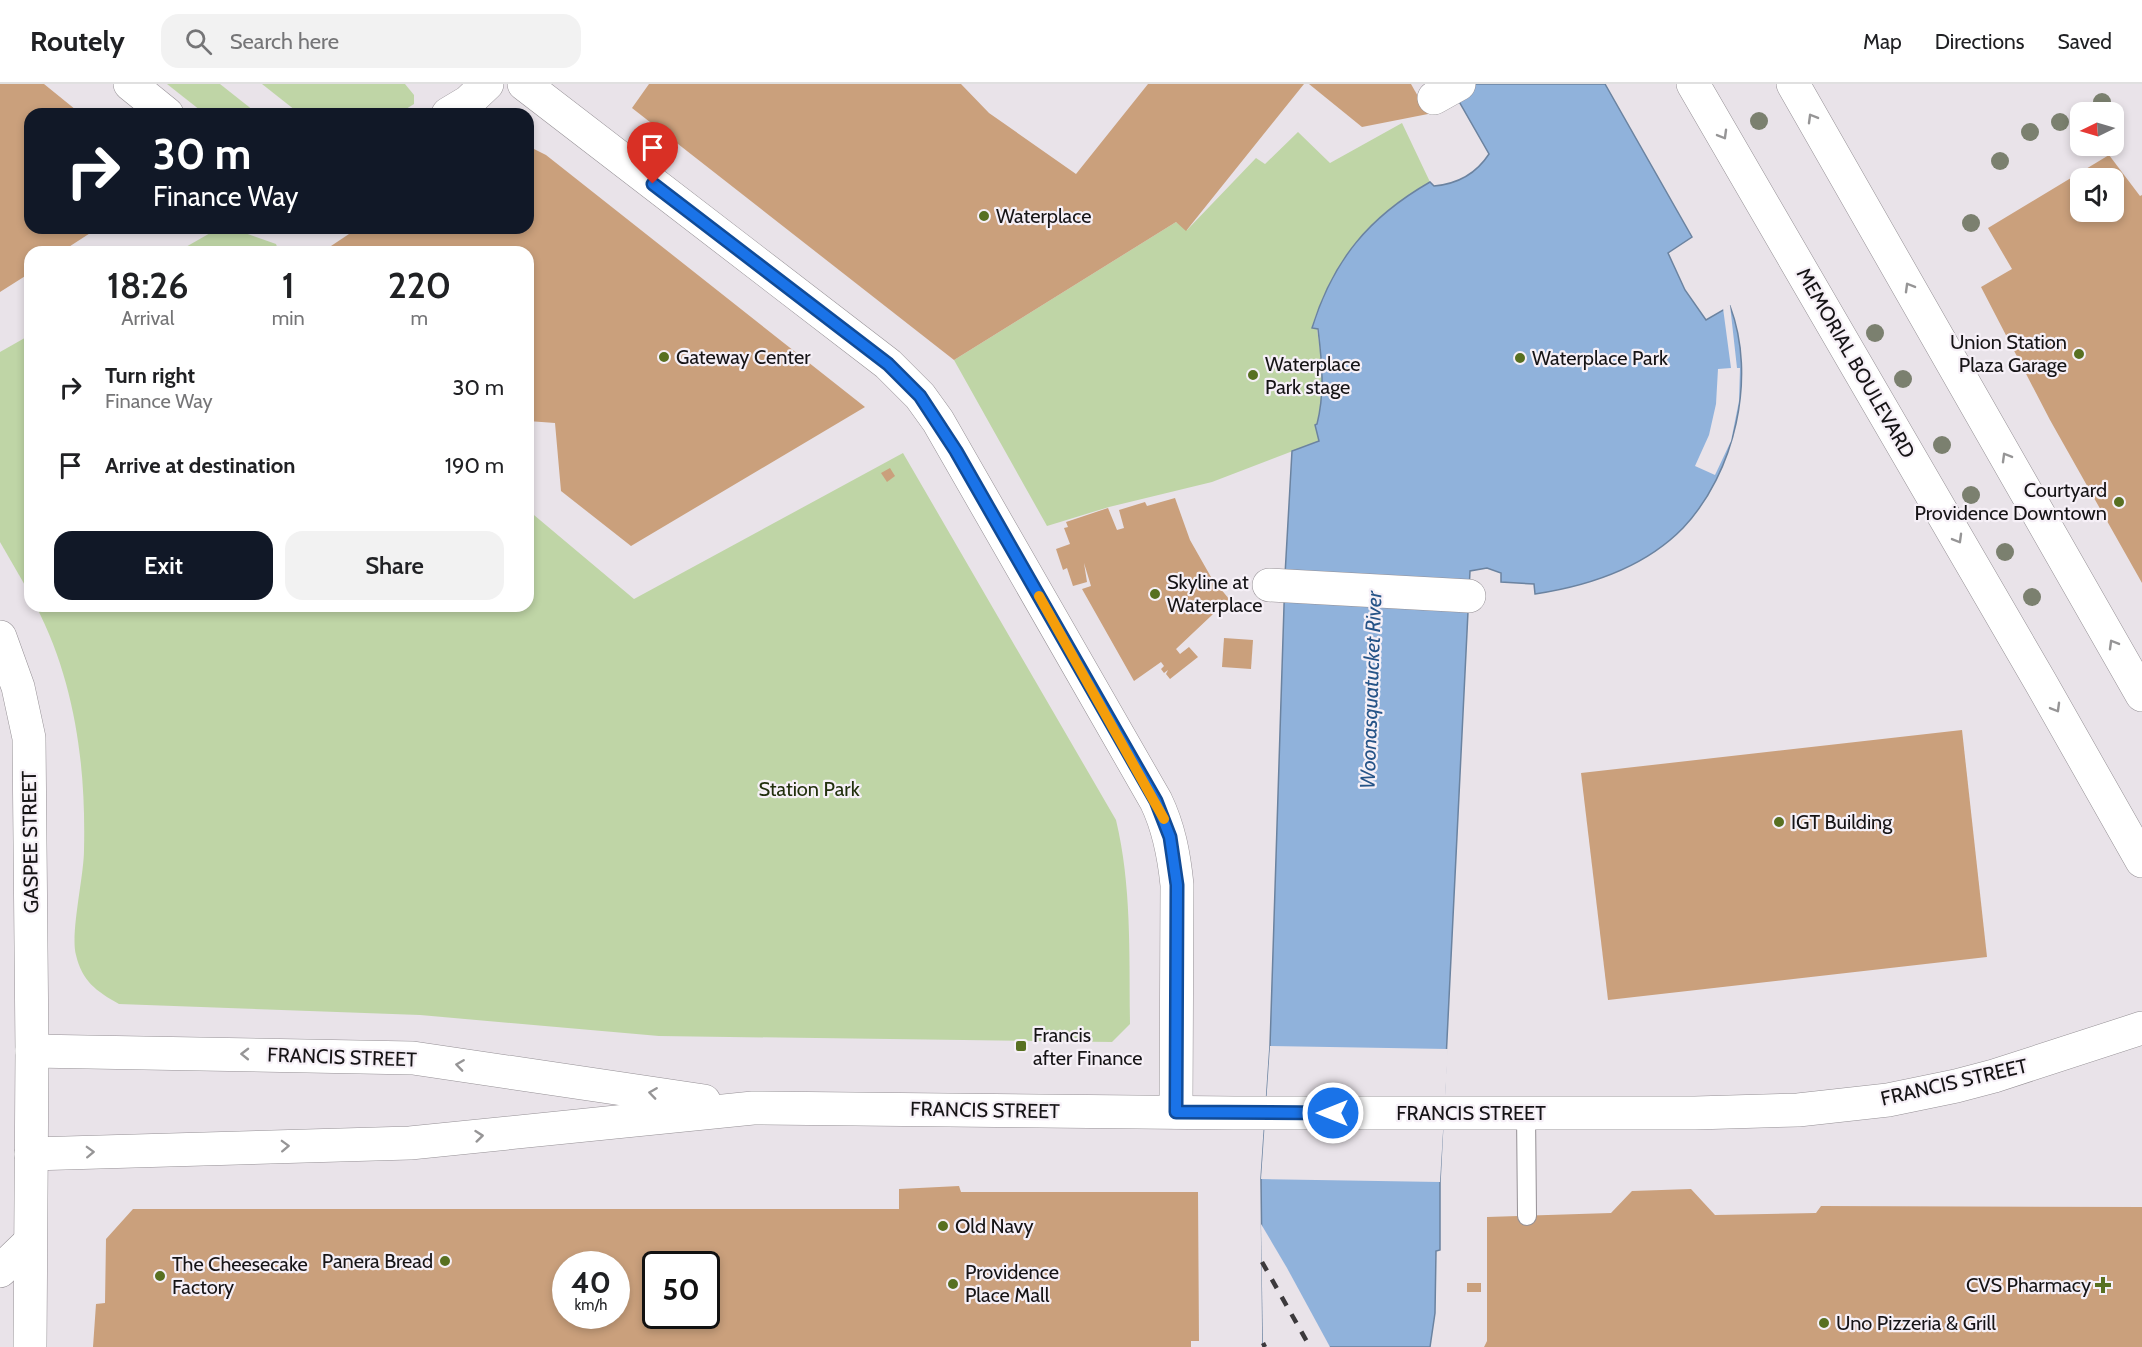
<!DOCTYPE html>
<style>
:root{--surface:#fff;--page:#f2f2f2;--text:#202124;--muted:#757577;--line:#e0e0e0;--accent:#111827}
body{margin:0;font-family:Cabin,sans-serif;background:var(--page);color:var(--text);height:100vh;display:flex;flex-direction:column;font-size:22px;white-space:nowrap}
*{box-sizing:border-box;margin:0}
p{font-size:20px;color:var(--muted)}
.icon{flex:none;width:33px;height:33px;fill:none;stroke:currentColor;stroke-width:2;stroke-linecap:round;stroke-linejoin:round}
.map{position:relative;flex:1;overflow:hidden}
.panel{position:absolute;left:24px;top:162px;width:510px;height:366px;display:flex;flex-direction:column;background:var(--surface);border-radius:18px;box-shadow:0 3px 9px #0003}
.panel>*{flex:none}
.guide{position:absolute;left:24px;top:24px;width:510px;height:126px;border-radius:18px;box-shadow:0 3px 9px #0003;background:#111827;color:#fff;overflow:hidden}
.needle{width:39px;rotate:265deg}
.tools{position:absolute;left:2070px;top:18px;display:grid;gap:12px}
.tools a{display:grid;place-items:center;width:54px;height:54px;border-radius:12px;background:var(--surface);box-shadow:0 3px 9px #0003;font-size:30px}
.speed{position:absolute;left:552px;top:1167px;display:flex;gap:12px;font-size:30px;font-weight:700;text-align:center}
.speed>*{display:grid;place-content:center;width:78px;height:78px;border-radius:50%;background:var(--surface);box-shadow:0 3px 9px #0003;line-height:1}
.speed small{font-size:15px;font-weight:400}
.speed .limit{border:3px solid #111;border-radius:9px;background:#fff;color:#111}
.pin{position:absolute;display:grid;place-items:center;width:51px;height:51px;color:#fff;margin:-62px -26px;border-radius:50% 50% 50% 0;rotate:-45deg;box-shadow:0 0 6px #0007}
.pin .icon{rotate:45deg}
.me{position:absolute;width:66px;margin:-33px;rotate:270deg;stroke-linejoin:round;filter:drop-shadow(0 0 4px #0008)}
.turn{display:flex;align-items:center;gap:21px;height:126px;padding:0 30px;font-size:27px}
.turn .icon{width:78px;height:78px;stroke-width:2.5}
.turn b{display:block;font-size:42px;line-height:51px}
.eta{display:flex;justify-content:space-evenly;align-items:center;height:102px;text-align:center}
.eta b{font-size:36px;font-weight:600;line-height:42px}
.action{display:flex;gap:12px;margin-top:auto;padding:12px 30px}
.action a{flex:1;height:69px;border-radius:18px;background:var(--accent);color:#fff;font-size:24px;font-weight:600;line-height:69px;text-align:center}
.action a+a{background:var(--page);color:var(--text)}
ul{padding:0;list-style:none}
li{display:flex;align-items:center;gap:18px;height:78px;padding:0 30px}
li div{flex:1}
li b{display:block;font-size:22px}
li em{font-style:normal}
header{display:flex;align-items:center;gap:36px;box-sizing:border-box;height:84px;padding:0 30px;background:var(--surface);border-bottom:2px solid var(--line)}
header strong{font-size:28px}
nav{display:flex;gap:33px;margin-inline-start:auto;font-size:21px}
.search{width:420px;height:54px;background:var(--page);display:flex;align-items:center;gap:15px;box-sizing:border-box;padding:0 21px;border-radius:18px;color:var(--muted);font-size:22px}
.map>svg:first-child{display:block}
</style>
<header>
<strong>Routely</strong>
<div class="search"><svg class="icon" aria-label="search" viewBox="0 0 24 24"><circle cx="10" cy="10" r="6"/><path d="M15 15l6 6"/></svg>Search here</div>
<nav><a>Map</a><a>Directions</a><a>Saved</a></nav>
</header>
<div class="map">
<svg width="2142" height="1263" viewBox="0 0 2142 1263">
<rect width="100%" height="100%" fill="#e9e3e9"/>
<!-- green -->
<g fill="#bfd5a6">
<polygon points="167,0 220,0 258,30 205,30"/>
<polygon points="262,0 405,0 414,11 414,20 398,30 300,30"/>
<path d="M1402 39 1430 98C1370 132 1333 177 1312 243L1317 245C1322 277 1325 308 1317 340L1315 341 1319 357 1212 398 1109 423 1047 442 954 276 1176 138 1187 146 1256 74 1265 80 1298 48 1330 79Z"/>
<polygon points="219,144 231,144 276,160 279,168 177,168"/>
<polygon points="30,251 30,510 0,458 0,268"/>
<path d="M903 369 1116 736C1132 803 1129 872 1130 940L1112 958 659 952 420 931 119 920C96 907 82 897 76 871 70 850 84 792 84 766 86 681 75 598 36 522H528V426L634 515Z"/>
</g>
<!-- water -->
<path fill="#90b2db" stroke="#6b83a0" stroke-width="1.5" d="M1449 0H1605L1692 153 1668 169 1685 206 1706 236 1730 222C1757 293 1735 389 1683 444 1644 484 1588 502 1535 510L1534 500 1501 498V489L1487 484 1470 487 1440 1098V1166L1436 1167 1435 1229 1430 1263H1263L1261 1095 1270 962 1285 491 1292 367 1319 357 1315 341 1317 340C1325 308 1322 278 1318 245L1312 244C1333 176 1369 133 1430 98L1434 102C1457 100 1476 90 1489 70Z"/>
<!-- pier -->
<g fill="#e9e3e9">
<polygon points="1730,221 1737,284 1740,284 1739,317 1731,357 1715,391 1695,382 1709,351 1716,320 1718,285 1731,284 1723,224"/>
<polygon points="1270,962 1448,965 1440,1098 1261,1095"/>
<polygon points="1261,1140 1287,1184 1330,1263 1263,1263"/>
</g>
<!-- building -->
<g fill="#caa07c" fill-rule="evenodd">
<polygon points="0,0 44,0 81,30 30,30 30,144 98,144 61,168 30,168 30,189 0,208"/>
<polygon points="649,0 961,0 989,29 1076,90 1148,0 1304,0 1186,147 1176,138 954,276 632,24"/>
<polygon points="1309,0 1411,0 1428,30 1362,43"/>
<polygon points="528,62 546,71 865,323 631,462 561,407 555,339 528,337 528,168 322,168 358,144 528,144"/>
<path d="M2109 71 2140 112 2142 111V499L2050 336 1981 203 2012 185 1988 144ZM2080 94H2114V128H2080Z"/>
<polygon points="890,384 895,392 887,398 881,389"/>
<polygon points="1175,414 1190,456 1211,493 1229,515 1176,565 1180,570 1189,563 1198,573 1170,595 1166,590 1168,586 1164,589 1161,585 1164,582 1161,578 1134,597 1082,505 1091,502 1084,479 1087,498 1073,502 1067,484 1063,486 1056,465 1070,460 1064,444 1068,443 1066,438 1108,424 1117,446 1124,444 1119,426 1145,418 1147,422"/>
<polygon points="1224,554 1253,556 1251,585 1222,583"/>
<polygon points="1962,646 1987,873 1608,916 1581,689"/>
<path d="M959 1102 961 1108H1198L1199 1257H1191V1263H93L96 1220 105 1219 106 1155 133 1125H899V1105ZM566 1180H616V1232H566ZM656 1180H706V1232H656Z"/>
<polygon points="1691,1105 1715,1131 1816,1129 1821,1122 2142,1123 2142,1263 1484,1263 1487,1257 1487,1133 1611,1129 1632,1107"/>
<rect x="1467" y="1199" width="14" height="9"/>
</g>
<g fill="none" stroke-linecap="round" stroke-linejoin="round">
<defs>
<polyline id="lane" points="1526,1029 1527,1132"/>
<g id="street">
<polyline points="130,0 167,30"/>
<polyline points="1434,14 1459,0"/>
<polyline points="448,30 468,18 487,0"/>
<polyline points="1269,501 1469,512"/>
</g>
<g id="secondary">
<path d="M524 0 888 280 920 312 938 337 1156 717C1169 744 1174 771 1177 801L1176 1028"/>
<polyline points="0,553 18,603 29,654 32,967 30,1263"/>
<polyline points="32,967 413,974 704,1017"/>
<polyline points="31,1070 410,1059 753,1024 1234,1029 1695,1029 1798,1026 1888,1016 1956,1002 1994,992 2142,944"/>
<polyline points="0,1187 30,1158"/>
</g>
<g id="primary">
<polyline points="1693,0 2041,599 2142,777"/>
<polyline points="1793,0 2142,611"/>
</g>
</defs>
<!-- lane casing -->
<use href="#lane" stroke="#959095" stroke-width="20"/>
<!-- street casing -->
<use href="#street" stroke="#959095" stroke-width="34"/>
<!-- secondary casing -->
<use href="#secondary" stroke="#959095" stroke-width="34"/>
<!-- primary casing -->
<use href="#primary" stroke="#959095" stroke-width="34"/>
<!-- lane -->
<use href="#lane" stroke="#fff" stroke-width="18"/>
<!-- street -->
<use href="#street" stroke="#fff" stroke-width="33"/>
<!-- secondary -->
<use href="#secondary" stroke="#fff" stroke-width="33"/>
<!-- primary -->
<use href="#primary" stroke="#fff" stroke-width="33"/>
<!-- rail -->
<g stroke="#3c393c" stroke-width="4.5" stroke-dasharray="10 10" stroke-linecap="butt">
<polyline points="1262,1178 1310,1263"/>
<polyline points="1263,1259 1265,1263"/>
</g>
</g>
<!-- trees -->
<g fill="#7b806f">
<circle cx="2102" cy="18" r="9"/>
<circle cx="1759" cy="37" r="9"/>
<circle cx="2060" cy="38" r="9"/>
<circle cx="2030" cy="48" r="9"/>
<circle cx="2000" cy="77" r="9"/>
<circle cx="1971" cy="139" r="9"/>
<circle cx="1875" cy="249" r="9"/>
<circle cx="1903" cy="295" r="9"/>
<circle cx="1942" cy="361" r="9"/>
<circle cx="1971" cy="411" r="9"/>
<circle cx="2005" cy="468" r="9"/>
<circle cx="2032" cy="513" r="9"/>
</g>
<!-- one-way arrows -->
<defs><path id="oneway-chevron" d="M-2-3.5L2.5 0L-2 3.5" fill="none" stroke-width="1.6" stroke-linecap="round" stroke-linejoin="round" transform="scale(1.5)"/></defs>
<g stroke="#969596">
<use href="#oneway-chevron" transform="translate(1812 34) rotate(-120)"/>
<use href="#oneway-chevron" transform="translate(1723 51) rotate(60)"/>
<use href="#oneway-chevron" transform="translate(1909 203) rotate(-120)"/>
<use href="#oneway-chevron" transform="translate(2006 373) rotate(-120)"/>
<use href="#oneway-chevron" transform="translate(1958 455) rotate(60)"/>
<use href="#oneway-chevron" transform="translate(2113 560) rotate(-120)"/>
<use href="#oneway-chevron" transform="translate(2056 624) rotate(60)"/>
<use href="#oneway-chevron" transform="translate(245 970) rotate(-179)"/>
<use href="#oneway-chevron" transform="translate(460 981) rotate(-172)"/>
<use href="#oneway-chevron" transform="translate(653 1009) rotate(-172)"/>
<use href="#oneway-chevron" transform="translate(479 1052) rotate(-6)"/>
<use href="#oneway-chevron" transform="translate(285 1062) rotate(-2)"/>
<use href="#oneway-chevron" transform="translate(90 1068) rotate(-2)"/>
</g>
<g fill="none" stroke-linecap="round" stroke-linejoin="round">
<defs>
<polyline id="route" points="653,100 888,280 920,312 956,367 1156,717 1170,753 1177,801 1176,1028 1333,1029"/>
</defs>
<!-- route casing -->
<use href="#route" stroke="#114b97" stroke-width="15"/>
<!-- route -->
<use href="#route" stroke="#1a73e8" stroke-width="10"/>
<!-- slow -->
<polyline stroke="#f59e0b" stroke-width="10" points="1039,512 1164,735"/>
</g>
<!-- markers -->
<g fill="#587021" stroke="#f6f0f7" stroke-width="2">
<circle cx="984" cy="132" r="6"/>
<circle cx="2079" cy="270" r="6"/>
<circle cx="664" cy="273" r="6"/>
<circle cx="1520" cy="274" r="6"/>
<circle cx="1253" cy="291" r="6"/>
<circle cx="2119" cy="418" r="6"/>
<circle cx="1155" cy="510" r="6"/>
<circle cx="1779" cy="738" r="6"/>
<rect x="1015" y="956" width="12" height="12" rx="3"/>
<circle cx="943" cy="1142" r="6"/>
<circle cx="445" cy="1177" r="6"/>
<circle cx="160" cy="1192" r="6"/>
<circle cx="953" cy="1200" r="6"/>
<path d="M2100 1192h6v6h6v6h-6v6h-6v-6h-6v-6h6z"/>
<circle cx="1824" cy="1239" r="6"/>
</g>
<g text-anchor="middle" stroke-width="4.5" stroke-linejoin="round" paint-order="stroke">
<!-- poi labels -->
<g font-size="20" fill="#161416" stroke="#f6f0f7" text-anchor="start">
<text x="996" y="139">Waterplace</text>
<text x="2067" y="265" text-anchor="end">Union Station<tspan x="2067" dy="23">Plaza Garage</tspan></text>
<text x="676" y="280">Gateway Center</text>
<text x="1532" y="281">Waterplace Park</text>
<text x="1265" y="287">Waterplace<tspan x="1265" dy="23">Park stage</tspan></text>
<text x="2107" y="413" text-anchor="end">Courtyard<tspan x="2107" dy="23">Providence Downtown</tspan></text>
<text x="1167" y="505">Skyline at<tspan x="1167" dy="23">Waterplace</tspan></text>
<text x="1791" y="745">IGT Building</text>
<text x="1033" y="958">Francis<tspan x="1033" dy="23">after Finance</tspan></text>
<text x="955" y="1149">Old Navy</text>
<text x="433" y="1184" text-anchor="end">Panera Bread</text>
<text x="172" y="1187">The Cheesecake<tspan x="172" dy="23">Factory</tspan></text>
<text x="965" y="1195">Providence<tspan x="965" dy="23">Place Mall</tspan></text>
<text x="2091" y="1208" text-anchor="end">CVS Pharmacy</text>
<text x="1836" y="1246">Uno Pizzeria &amp; Grill</text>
</g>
<!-- street labels -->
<g font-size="20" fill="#161416" stroke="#f6f0f7">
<text transform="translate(1856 279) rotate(60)" y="7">MEMORIAL BOULEVARD</text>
<text transform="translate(30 758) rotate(-91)" y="7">GASPEE STREET</text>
<text transform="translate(342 973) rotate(2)" y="7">FRANCIS STREET</text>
<text transform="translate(1954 998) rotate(-13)" y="7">FRANCIS STREET</text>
<text transform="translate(985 1026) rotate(1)" y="7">FRANCIS STREET</text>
<text x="1471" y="1036">FRANCIS STREET</text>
</g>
<!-- park labels -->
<g font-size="20" fill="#212f0c" stroke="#f6f0f7">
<text x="809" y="712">Station Park</text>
</g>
<!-- water labels -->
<g font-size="21" font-style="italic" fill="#255387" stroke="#f6f0f7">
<text transform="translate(1371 606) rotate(-88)" y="7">Woonasquatucket River</text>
</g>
</g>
</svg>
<div class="tools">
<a><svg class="needle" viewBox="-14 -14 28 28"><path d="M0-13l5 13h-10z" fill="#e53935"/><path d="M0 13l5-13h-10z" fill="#757577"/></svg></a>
<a><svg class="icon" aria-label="sound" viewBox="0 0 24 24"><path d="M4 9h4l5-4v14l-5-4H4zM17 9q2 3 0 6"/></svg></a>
</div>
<div class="speed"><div>40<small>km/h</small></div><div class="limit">50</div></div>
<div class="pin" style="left:653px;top:100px;background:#d93025"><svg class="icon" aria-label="arrive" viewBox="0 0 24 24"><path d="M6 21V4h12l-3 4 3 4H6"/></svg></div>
<svg class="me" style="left:1333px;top:1029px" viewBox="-20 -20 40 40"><circle r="17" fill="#1a73e8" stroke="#fff" stroke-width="3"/><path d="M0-11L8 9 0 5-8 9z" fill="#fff"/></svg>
<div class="guide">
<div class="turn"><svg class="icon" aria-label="right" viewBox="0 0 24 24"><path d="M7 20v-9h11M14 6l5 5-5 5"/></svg><div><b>30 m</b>Finance Way</div></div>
</div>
<section class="panel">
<div class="eta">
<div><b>18:26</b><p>Arrival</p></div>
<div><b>1</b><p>min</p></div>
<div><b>220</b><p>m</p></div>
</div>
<ul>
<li><svg class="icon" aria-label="right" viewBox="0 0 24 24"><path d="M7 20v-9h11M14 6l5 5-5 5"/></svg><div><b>Turn right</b><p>Finance Way</p></div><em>30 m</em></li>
<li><svg class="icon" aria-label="arrive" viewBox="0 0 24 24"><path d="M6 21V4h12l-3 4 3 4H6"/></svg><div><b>Arrive at destination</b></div><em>190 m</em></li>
</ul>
<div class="action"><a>Exit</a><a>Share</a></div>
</section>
</div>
